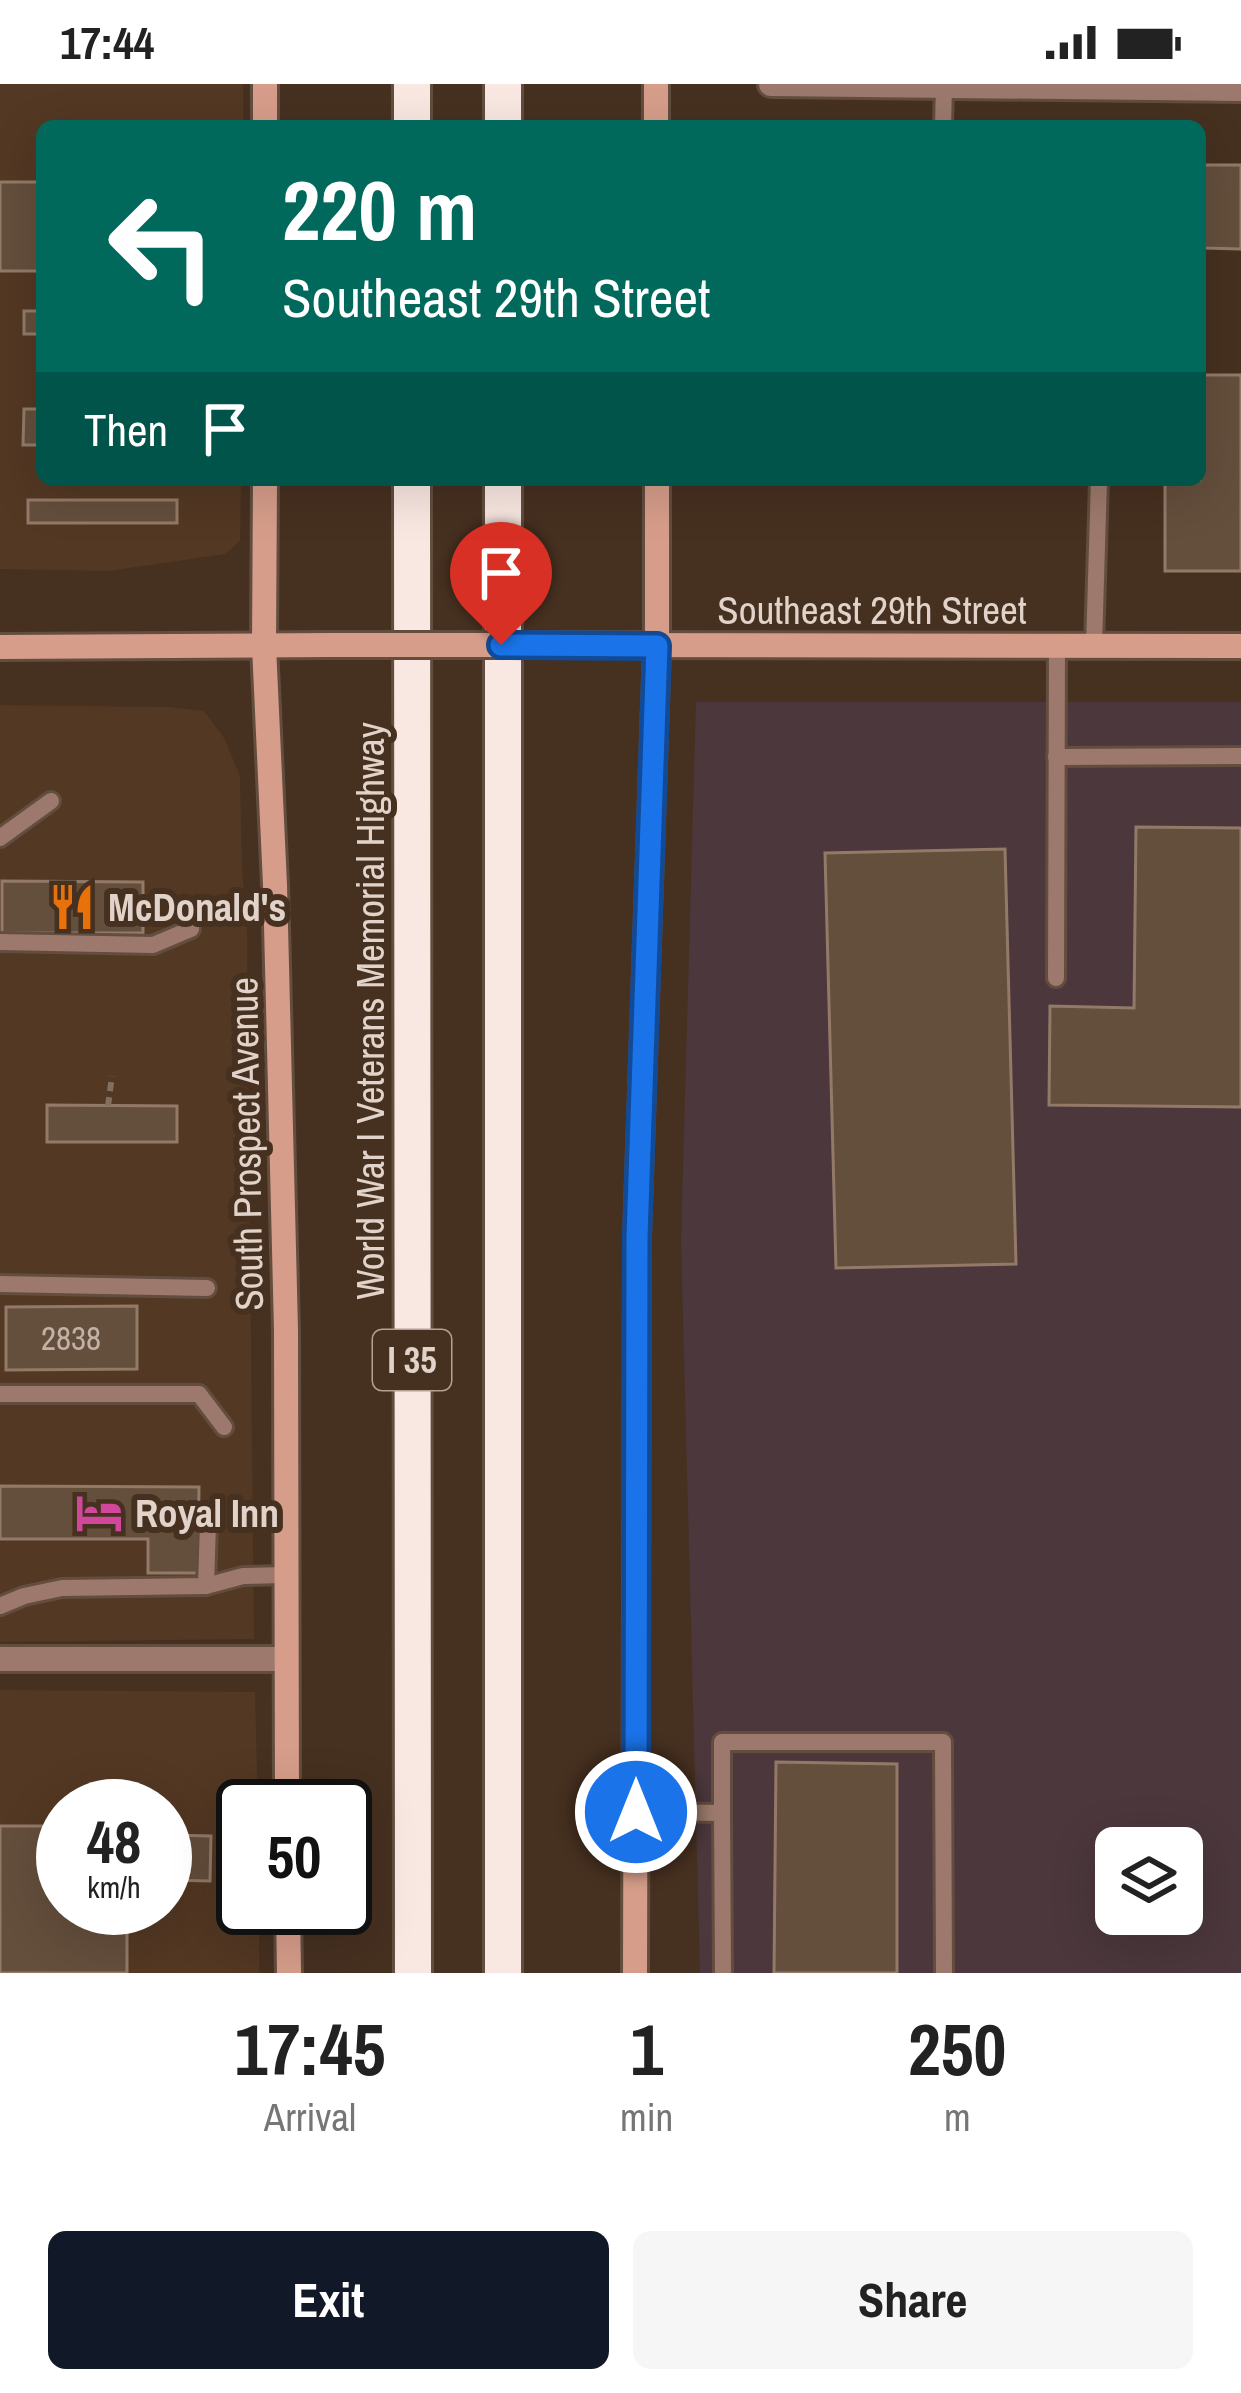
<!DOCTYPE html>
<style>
:root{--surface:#fff;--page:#f6f6f6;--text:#222;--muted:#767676;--accent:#111827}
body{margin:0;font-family:"Archivo Narrow",sans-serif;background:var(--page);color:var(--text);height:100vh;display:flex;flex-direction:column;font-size:45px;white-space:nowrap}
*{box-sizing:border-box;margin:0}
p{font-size:39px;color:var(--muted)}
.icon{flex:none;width:66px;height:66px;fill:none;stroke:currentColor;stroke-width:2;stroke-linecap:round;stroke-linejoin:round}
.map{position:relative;height:1889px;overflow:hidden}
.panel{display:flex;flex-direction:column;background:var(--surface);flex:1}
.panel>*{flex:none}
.guide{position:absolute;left:36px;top:36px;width:1170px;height:366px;border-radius:18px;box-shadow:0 12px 48px #0002;background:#00695c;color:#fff;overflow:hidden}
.tools{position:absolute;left:1095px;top:1743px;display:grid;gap:24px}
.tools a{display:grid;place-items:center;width:108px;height:108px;border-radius:18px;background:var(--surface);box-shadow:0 12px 48px #0002;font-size:60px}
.speed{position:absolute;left:36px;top:1695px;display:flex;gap:24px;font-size:60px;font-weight:700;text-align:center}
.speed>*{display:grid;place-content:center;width:156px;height:156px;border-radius:50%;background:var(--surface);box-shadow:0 12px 48px #0002;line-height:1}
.speed small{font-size:30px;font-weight:400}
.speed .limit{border:6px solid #111;border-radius:18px;background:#fff;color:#111}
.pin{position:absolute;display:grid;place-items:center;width:102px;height:102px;color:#fff;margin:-123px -51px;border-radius:50% 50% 50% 0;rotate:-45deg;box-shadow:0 0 12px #0007}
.pin .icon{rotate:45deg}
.me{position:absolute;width:132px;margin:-66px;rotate:0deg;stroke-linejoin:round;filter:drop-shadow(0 0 9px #0008)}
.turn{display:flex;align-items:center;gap:42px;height:252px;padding:0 48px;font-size:54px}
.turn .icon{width:156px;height:156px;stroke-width:2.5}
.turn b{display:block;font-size:84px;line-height:102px}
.then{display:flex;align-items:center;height:114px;padding:0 48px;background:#0003;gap:24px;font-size:45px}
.eta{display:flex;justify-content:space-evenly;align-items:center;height:204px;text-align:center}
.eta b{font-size:72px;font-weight:800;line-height:84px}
.action{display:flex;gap:24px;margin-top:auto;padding:24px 48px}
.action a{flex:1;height:138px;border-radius:18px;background:var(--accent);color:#fff;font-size:48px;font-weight:800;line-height:138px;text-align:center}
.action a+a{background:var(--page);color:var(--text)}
.status{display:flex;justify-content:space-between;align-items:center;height:84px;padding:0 60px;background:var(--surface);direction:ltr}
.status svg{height:33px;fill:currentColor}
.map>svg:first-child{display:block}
</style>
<div class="status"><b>17:44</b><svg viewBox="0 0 49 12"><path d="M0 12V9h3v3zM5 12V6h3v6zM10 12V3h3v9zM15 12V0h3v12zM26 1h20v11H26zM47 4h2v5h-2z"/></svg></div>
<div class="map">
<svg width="1241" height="1889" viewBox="0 0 1241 1889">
<rect width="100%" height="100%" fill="#463020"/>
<!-- built -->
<g fill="#533823" fill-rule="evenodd">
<polygon points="0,0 243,0 243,42 42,42 42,396 241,396 240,457 225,470 109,487 0,485"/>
<polygon points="0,621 170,623 204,627 224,654 240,692 242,784 247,844 254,1555 0,1558"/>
<path d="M0 1606 255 1608 258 1722H243V1824H259V1889H0ZM63 1722H165V1824H63Z"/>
</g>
<!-- industrial -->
<path fill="#4b373c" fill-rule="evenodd" d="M696 618H1241V1889H700L681 1157ZM1116 1764H1182V1830H1116Z"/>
<!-- building -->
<g fill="#644e3c" stroke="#937a68" stroke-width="3">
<polygon points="1204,81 1241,81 1241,165 1204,164"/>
<rect x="0" y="98" width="42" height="89"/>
<rect x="24" y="227" width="18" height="23"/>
<polygon points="1200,291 1241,291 1241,487 1165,487 1165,396 1200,396"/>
<polygon points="24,325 42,325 42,361 23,361"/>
<rect x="28" y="416" width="149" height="23"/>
<polygon points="1136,743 1241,744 1241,1023 1049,1021 1050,922 1134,924"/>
<polygon points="1005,765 1016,1180 836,1184 825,769"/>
<polygon points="2,797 143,798 143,849 2,849"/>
<polygon points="47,1021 177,1022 177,1058 47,1058"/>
<polygon points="137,1222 137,1285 6,1286 6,1223"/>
<polygon points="0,1402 199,1403 198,1489 148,1489 148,1455 0,1455"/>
<polygon points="776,1678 897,1680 897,1889 774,1889"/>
<polygon points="0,1742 63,1742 63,1824 127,1824 127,1889 0,1889"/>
<polygon points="165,1751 211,1752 210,1797 165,1796"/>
</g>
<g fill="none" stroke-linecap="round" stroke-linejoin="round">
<defs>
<g id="service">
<polyline points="943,42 944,2"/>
<polyline points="1094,562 1099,396"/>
<polyline points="1056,673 1241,672"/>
<polyline points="0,754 51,717"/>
<polyline points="0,858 153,861 191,845"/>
<polyline points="1056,894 1057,562"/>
<polyline points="0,1200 207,1204"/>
<polyline points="0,1310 199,1310 224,1343"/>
<polyline points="206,1502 208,1440"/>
<polyline points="0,1522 24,1512 62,1504 206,1502 243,1492 286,1491"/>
<polyline points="636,1728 722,1729 723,1889"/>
<polyline points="722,1729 722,1658 943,1658 944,1889"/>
</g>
<g id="minor">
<polyline points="771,0 1241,5"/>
<polyline points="0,1575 286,1575"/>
</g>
<g id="secondary">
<polyline points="265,0 265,42"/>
<polyline points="656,0 656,42"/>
<polyline points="265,396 264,562 275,801 286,1246 287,1722"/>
<polyline points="587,561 1241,562"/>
<polyline points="0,563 331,561"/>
<polyline points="288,1824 289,1889"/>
<polyline points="635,1889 637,1153 657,562 657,396"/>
</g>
<g id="motorway">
<polyline points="412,42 412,0"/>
<polyline points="503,42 503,0"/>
<polyline points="412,396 413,1889"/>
<polyline points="503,1889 503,396"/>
</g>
</defs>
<!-- service casing -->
<use href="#service" stroke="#624d3e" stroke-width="22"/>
<!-- minor casing -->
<use href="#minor" stroke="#624d3e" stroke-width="30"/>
<!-- secondary casing -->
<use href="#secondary" stroke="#624d3e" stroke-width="30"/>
<!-- motorway casing -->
<use href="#motorway" stroke="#624d3e" stroke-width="42"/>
<!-- path -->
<polyline stroke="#816f61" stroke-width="6" stroke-dasharray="9 6" stroke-linecap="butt" points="108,1022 112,992"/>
<!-- service -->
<use href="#service" stroke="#9c796c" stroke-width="16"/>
<!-- minor -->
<use href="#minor" stroke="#9c796c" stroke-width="24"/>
<!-- secondary -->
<use href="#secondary" stroke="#d69d8a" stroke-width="24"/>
<!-- motorway -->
<use href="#motorway" stroke="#f9e7e1" stroke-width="36"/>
<defs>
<polyline id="secondary-bridge" points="331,561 587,561"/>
</defs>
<!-- secondary-bridge casing -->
<use href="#secondary-bridge" stroke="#624d3e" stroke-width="30" stroke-linecap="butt"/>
<!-- secondary-bridge -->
<use href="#secondary-bridge" stroke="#d69d8a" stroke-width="24"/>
</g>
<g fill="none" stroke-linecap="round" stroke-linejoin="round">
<defs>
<polyline id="route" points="501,561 657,562 637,1153 636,1728"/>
</defs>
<!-- route casing -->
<use href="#route" stroke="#114b97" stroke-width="30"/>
<!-- route -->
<use href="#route" stroke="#1a73e8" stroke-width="21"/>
</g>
<!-- icons -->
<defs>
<symbol id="restaurant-bare" viewBox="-9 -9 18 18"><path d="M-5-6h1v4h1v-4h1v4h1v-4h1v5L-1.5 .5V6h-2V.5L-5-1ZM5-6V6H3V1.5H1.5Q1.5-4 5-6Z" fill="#e8710a" stroke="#463020" stroke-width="2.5" paint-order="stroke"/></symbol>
<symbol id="hotel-bare" viewBox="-9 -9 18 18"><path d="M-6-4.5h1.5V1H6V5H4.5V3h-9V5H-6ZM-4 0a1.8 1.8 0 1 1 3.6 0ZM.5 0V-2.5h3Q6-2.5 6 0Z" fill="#d1479c" stroke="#463020" stroke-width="2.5" paint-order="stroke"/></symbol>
</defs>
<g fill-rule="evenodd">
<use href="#restaurant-bare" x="39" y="790" width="66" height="66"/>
<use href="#hotel-bare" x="66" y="1396" width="66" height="66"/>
</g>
<g text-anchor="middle" stroke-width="12" stroke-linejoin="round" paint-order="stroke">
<!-- number labels -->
<g font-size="33" fill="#c2b2a6">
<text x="71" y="1266">2838</text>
</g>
<!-- shield labels -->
<rect fill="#463020" stroke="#b2a296" stroke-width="3" x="373" y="1246" width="78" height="60" rx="9"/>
<g font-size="36" font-weight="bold" fill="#e1d3c9">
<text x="412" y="1289">I 35</text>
</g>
<!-- street labels -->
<g font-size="39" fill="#e1d3c9" stroke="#463020">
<text x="872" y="540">Southeast 29th Street</text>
<text transform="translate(370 927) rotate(-90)" y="14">World War I Veterans Memorial Highway</text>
<text transform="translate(246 1060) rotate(-91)" y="14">South Prospect Avenue</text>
</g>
<!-- poi labels -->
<g font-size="39" font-weight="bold" fill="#e1d3c9" stroke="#463020" text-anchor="start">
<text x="108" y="837">McDonald's</text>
<text x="135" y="1443">Royal Inn</text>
</g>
</g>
</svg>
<div class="tools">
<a><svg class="icon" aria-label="layers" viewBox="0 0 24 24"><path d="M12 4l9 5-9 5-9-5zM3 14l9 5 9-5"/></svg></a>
</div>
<div class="speed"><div>48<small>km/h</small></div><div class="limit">50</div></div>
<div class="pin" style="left:501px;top:561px;background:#d93025"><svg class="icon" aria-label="arrive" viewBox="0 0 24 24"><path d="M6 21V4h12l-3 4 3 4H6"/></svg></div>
<svg class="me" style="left:636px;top:1728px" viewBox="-20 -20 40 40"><circle r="17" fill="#1a73e8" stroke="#fff" stroke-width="3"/><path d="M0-11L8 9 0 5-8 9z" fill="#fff"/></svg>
<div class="guide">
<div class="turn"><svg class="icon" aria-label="left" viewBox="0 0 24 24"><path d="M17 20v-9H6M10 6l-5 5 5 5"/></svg><div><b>220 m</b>Southeast 29th Street</div></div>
<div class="then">Then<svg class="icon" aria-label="arrive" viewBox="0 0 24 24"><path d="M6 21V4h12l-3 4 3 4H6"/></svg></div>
</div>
</div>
<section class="panel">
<div class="eta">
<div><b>17:45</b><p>Arrival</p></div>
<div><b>1</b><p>min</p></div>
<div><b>250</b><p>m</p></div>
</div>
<div class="action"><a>Exit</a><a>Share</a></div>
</section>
